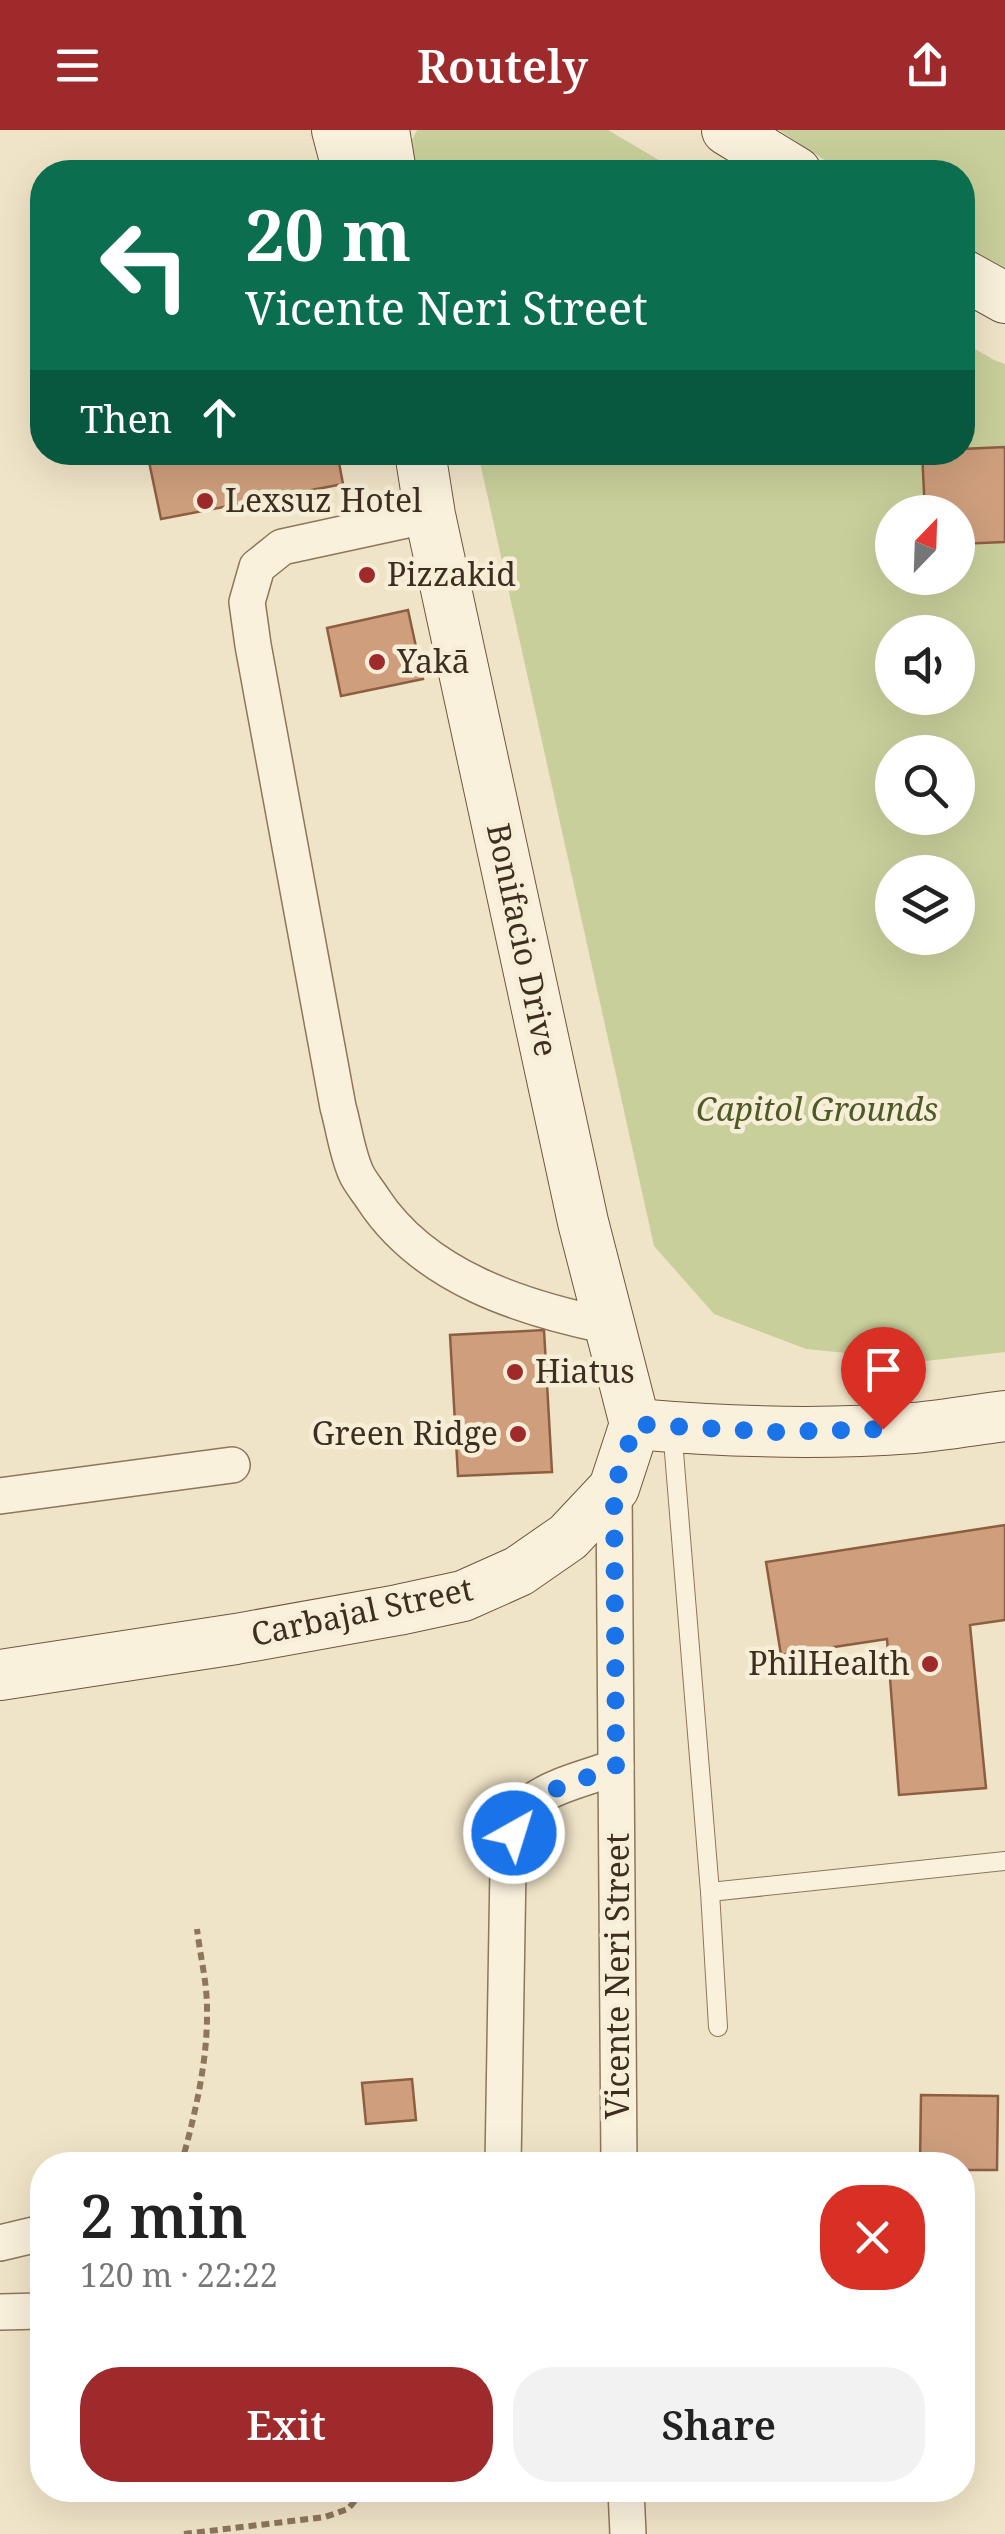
<!DOCTYPE html>
<meta charset="utf-8">
<style>
:root{--surface:#fff;--page:#f2f2f2;--text:#222;--muted:#767676;--accent:#9e2a2b}
body{margin:0;font-family:"Noto Serif",serif;background:var(--page);color:var(--text);height:100vh;display:flex;flex-direction:column;font-size:38px;white-space:nowrap}
*{box-sizing:border-box;margin:0}
p{font-size:32px;color:var(--muted)}
.icon{flex:none;width:55px;height:55px;fill:none;stroke:currentColor;stroke-width:2;stroke-linecap:round;stroke-linejoin:round}
.map{position:relative;flex:1;overflow:hidden}
.drawer{position:absolute;left:30px;top:2022px;width:945px;height:350px;display:flex;flex-direction:column;background:var(--surface);border-radius:40px;box-shadow:0 10px 40px #0002}
.drawer>*{flex:none}
.top-card{position:absolute;left:30px;top:30px;width:945px;height:305px;border-radius:40px;box-shadow:0 10px 40px #0002;background:#0b6e4f;color:#fff;overflow:hidden}
.needle{width:65px;rotate:23deg}
.buttons{position:absolute;left:875px;top:365px;display:grid;gap:20px}
.buttons a{display:grid;place-items:center;width:100px;height:100px;border-radius:50%;background:var(--surface);box-shadow:0 10px 40px #0002;font-size:50px}
.pin{position:absolute;display:grid;place-items:center;width:85px;height:85px;color:#fff;margin:-102px -42px;border-radius:50% 50% 50% 0;rotate:-45deg;box-shadow:0 0 10px #0007}
.pin .icon{rotate:45deg}
.me{position:absolute;width:110px;margin:-55px;rotate:39deg;stroke-linejoin:round;filter:drop-shadow(0 0 8px #0008)}
.turn{display:flex;align-items:center;gap:35px;height:210px;padding:0 50px;font-size:45px}
.turn .icon{width:130px;height:130px;stroke-width:2.5}
.turn b{display:block;font-size:70px;line-height:85px}
.then{display:flex;align-items:center;height:95px;padding:0 50px;background:#0003;gap:20px;font-size:38px}
.round{display:grid;place-items:center;flex:none;width:105px;height:105px;border-radius:40px;background:var(--page)}
.head{display:flex;align-items:center;justify-content:space-between;height:170px;padding:0 50px}
h1{font-size:60px;font-weight:600;line-height:75px}
.primary-button{display:flex;gap:20px;margin-top:auto;padding:20px 50px}
.primary-button a{flex:1;height:115px;border-radius:40px;background:var(--accent);color:#fff;font-size:40px;font-weight:600;line-height:115px;text-align:center}
.primary-button a+a{background:var(--page);color:var(--text)}
header{display:flex;justify-content:space-between;align-items:center;height:130px;padding:0 50px;background:var(--accent);color:#fff;font-size:45px;font-weight:600}
.map>svg:first-child{display:block}
</style>
<header><svg class="icon" aria-label="menu" viewBox="0 0 24 24"><path d="M4 6h16M4 12h16M4 18h16"/></svg>Routely<svg class="icon" aria-label="share" viewBox="0 0 24 24"><path d="M12 15V3M7 8l5-5 5 5M5 13v7h14v-7"/></svg></header>
<div class="map">
<svg width="1005" height="2404" viewBox="0 0 1005 2404">
<rect width="100%" height="100%" fill="#f0e4c8"/>
<!-- green -->
<g fill="#c9cf9b" fill-rule="evenodd">
<polygon points="417,0 608,0 679,42 416,42 410,14"/>
<polygon points="779,0 1005,0 1005,142 963,116 962,42 843,42"/>
<path d="M963 212 994 230 1005 234V1222L926 1231 806 1219 714 1184 654 1116 478 323 962 322ZM892 382H958V448H892ZM892 502H958V568H892ZM892 622H958V688H892ZM892 742H958V808H892Z"/>
</g>
<!-- building -->
<g fill="#cf9f7d" stroke="#8d5f41" stroke-width="2.5">
<polygon points="1005,317 1005,412 958,414 958,382 925,382 922,322 962,322 962,319"/>
<polygon points="147,322 337,322 343,354 161,389"/>
<polygon points="408,480 423,549 341,566 327,498"/>
<polygon points="544,1200 552,1342 458,1346 450,1205"/>
<polygon points="1005,1395 1005,1490 970,1495 986,1658 899,1665 887,1509 781,1525 766,1432"/>
<polygon points="412,1949 416,1990 366,1994 362,1953"/>
<polygon points="921,1965 998,1966 997,2040 962,2040 962,2035 920,2035"/>
</g>
<g fill="none" stroke-linecap="round" stroke-linejoin="round">
<defs>
<g id="lane">
<polyline points="672,1298 710,1762 718,1897"/>
<polyline points="710,1762 1005,1731"/>
</g>
<g id="street">
<path d="M430 385 282 417 257 437 247 472 253 515 338 977C344 998 347 1023 356 1043 360 1052 368 1061 373 1069 424 1147 521 1178 609 1196"/>
<polyline points="614,1358 619,2035"/>
<polyline points="0,1366 232,1335"/>
<path d="M503 2035 508 1738C511 1717 515 1685 533 1671 556 1654 590 1647 616 1637"/>
<polyline points="0,2113 42,2103"/>
<polyline points="0,2182 42,2181"/>
<polyline points="626,2360 628,2404"/>
</g>
<g id="secondary">
<polyline points="337,0 348,42"/>
<polyline points="384,0 391,42"/>
<polyline points="727,0 796,42"/>
<polyline points="962,144 1005,168"/>
<polyline points="420,322 430,385 583,1092 635,1294"/>
<path d="M635 1294C727 1302 821 1305 913 1298 944 1295 974 1290 1005 1286"/>
<polyline points="0,1545 236,1509 398,1480 463,1466 519,1441 568,1407 614,1358 635,1294"/>
</g>
</defs>
<!-- lane casing -->
<use href="#lane" stroke="#8d765c" stroke-width="20"/>
<!-- street casing -->
<use href="#street" stroke="#8d765c" stroke-width="38"/>
<!-- secondary casing -->
<use href="#secondary" stroke="#6f573f" stroke-width="52"/>
<!-- path -->
<g stroke="#8d765c" stroke-width="6" stroke-dasharray="8 5" stroke-linecap="butt">
<path d="M181 2035C195 1985 208 1931 207 1878 207 1852 200 1825 197 1799"/>
<polyline points="184,2404 325,2387 348,2379 364,2360"/>
</g>
<!-- lane -->
<use href="#lane" stroke="#faf1dc" stroke-width="18"/>
<!-- street -->
<use href="#street" stroke="#faf1dc" stroke-width="35"/>
<!-- secondary -->
<use href="#secondary" stroke="#faf1dc" stroke-width="50"/>
</g>
<g fill="none" stroke-linecap="round" stroke-linejoin="round">
<!-- route -->
<polyline stroke="#1a73e8" stroke-width="18" stroke-dasharray="0 32.4" points="514,1703 530,1672 560,1657 616,1637 614,1358 635,1294 774,1302 883,1299"/>
</g>
<!-- markers -->
<g fill="#9e2a2b" stroke="#f7eed8" stroke-width="4">
<circle cx="205" cy="371" r="10"/>
<circle cx="367" cy="445" r="10"/>
<circle cx="377" cy="532" r="10"/>
<circle cx="515" cy="1242" r="10"/>
<circle cx="518" cy="1304" r="10"/>
<circle cx="930" cy="1534" r="10"/>
</g>
<g text-anchor="middle" stroke-width="9" stroke-linejoin="round" paint-order="stroke">
<!-- poi labels -->
<g font-size="32" fill="#3d2e20" stroke="#f7eed8" text-anchor="start">
<text x="225" y="382">Lexsuz Hotel</text>
<text x="387" y="456">Pizzakid</text>
<text x="397" y="543">Yakā</text>
<text x="535" y="1253">Hiatus</text>
<text x="498" y="1315" text-anchor="end">Green Ridge</text>
<text x="910" y="1545" text-anchor="end">PhilHealth</text>
</g>
<!-- street labels -->
<g font-size="32" fill="#3d2e20" stroke="#f7eed8">
<text transform="translate(522 810) rotate(78)" y="11">Bonifacio Drive</text>
<text transform="translate(362 1482) rotate(-12)" y="11">Carbajal Street</text>
<text transform="translate(618 1846) rotate(-90)" y="11">Vicente Neri Street</text>
</g>
<!-- park labels -->
<g font-size="32" font-style="italic" fill="#4d5a26" stroke="#f7eed8">
<text x="817" y="991">Capitol Grounds</text>
</g>
</g>
</svg>
<div class="buttons">
<a><svg class="needle" viewBox="-14 -14 28 28"><path d="M0-13l5 13h-10z" fill="#e53935"/><path d="M0 13l5-13h-10z" fill="#767676"/></svg></a>
<a><svg class="icon" aria-label="sound" viewBox="0 0 24 24"><path d="M4 9h4l5-4v14l-5-4H4zM17 9q2 3 0 6"/></svg></a>
<a><svg class="icon" aria-label="search" viewBox="0 0 24 24"><circle cx="10" cy="10" r="6"/><path d="M15 15l6 6"/></svg></a>
<a><svg class="icon" aria-label="layers" viewBox="0 0 24 24"><path d="M12 4l9 5-9 5-9-5zM3 14l9 5 9-5"/></svg></a>
</div>
<div class="pin" style="left:883px;top:1299px;background:#d93025"><svg class="icon" aria-label="arrive" viewBox="0 0 24 24"><path d="M6 21V4h12l-3 4 3 4H6"/></svg></div>
<svg class="me" style="left:514px;top:1703px" viewBox="-20 -20 40 40"><circle r="17" fill="#1a73e8" stroke="#fff" stroke-width="3"/><path d="M0-11L8 9 0 5-8 9z" fill="#fff"/></svg>
<div class="top-card">
<div class="turn"><svg class="icon" aria-label="left" viewBox="0 0 24 24"><path d="M17 20v-9H6M10 6l-5 5 5 5"/></svg><div><b>20 m</b>Vicente Neri Street</div></div>
<div class="then">Then<svg class="icon" aria-label="ahead" viewBox="0 0 24 24"><path d="M12 20V5M6 11l6-6 6 6"/></svg></div>
</div>
<section class="drawer">
<div class="head"><div><h1>2 min</h1><p>120 m · 22:22</p></div><a class="round" style="background:#d93025;color:#fff"><svg class="icon" aria-label="close" viewBox="0 0 24 24"><path d="M6 6l12 12M18 6L6 18"/></svg></a></div>
<div class="primary-button"><a>Exit</a><a>Share</a></div>
</section>
</div>
